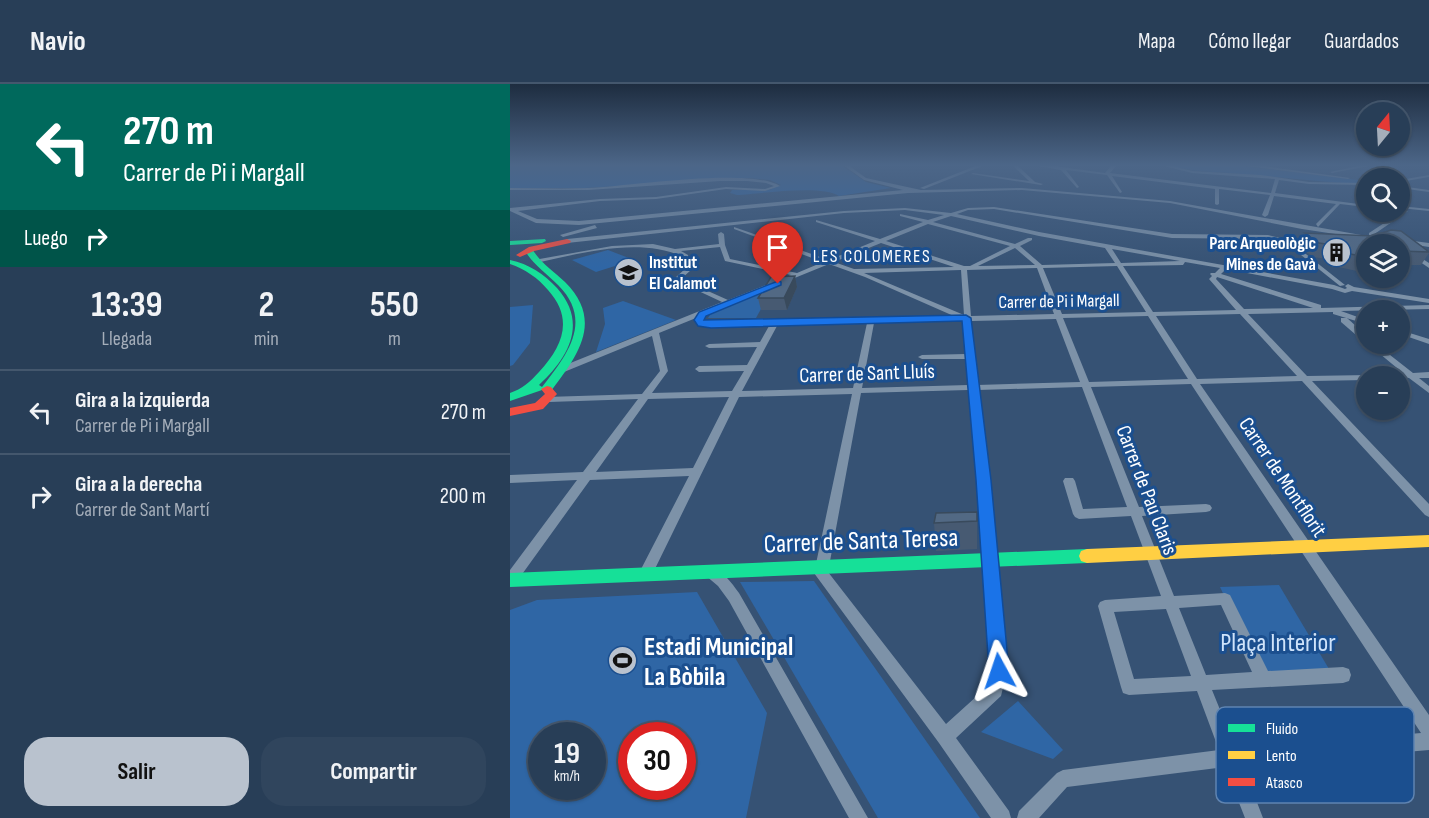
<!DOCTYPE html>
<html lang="es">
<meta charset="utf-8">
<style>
:root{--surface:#283e57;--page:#30455d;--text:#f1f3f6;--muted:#a5aeba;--line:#44576d;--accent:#b9c2ce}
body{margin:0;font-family:"Sofia Sans Condensed",sans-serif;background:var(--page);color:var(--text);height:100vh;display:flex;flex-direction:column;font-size:22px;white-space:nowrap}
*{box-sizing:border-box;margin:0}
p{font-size:20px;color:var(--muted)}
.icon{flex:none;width:33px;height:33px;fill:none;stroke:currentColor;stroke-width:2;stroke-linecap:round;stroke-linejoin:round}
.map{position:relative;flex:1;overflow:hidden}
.drawer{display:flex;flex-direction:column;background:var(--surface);width:510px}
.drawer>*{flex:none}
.guide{background:#00695c;color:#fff;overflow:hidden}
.needle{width:39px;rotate:18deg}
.fabs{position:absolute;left:846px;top:18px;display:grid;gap:12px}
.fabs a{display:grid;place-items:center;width:54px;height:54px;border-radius:50%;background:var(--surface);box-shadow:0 2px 4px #0004,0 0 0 2px var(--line);font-size:30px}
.speed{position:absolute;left:18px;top:638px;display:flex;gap:12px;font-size:30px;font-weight:700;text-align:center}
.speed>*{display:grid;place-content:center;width:78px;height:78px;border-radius:50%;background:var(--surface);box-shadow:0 2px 4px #0004,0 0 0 2px var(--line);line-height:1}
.speed small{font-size:15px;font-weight:400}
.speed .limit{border:9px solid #d22;background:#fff;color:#111}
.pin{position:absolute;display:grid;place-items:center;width:51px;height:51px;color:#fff;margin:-62px -26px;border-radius:50% 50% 50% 0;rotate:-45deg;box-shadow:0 0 6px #0007}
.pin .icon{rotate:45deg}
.me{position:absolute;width:66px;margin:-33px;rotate:355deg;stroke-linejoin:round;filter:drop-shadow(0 0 4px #0008)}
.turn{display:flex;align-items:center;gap:21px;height:126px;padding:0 24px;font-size:27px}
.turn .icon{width:78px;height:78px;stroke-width:2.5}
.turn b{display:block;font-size:42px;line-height:51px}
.then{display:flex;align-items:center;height:57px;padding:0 24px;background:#0003;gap:12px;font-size:22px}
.eta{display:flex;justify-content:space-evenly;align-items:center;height:102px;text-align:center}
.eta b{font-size:36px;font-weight:700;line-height:42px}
.action{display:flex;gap:12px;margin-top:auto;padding:12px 24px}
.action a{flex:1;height:69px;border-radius:24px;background:var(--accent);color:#111;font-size:24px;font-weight:700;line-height:69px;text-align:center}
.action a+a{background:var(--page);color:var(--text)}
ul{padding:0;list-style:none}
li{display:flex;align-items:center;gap:18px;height:84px;padding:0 24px;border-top:2px solid var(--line)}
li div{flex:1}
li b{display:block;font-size:22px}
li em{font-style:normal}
header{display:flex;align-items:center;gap:36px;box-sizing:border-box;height:84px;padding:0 30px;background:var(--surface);border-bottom:2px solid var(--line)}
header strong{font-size:28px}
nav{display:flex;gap:33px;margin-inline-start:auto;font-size:21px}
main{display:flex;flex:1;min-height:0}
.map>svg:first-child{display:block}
</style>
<header>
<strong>Navio</strong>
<nav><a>Mapa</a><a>Cómo llegar</a><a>Guardados</a></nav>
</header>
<main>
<section class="drawer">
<div class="guide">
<div class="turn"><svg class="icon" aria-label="left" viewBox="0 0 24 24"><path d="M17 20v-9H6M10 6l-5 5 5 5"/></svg><div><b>270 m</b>Carrer de Pi i Margall</div></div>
<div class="then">Luego<svg class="icon" aria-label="right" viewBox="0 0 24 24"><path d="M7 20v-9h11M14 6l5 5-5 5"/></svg></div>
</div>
<div class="eta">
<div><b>13:39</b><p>Llegada</p></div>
<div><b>2</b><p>min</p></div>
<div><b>550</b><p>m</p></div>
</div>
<ul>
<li><svg class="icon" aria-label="left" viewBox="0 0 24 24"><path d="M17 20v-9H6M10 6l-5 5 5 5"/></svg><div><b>Gira a la izquierda</b><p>Carrer de Pi i Margall</p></div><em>270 m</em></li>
<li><svg class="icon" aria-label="right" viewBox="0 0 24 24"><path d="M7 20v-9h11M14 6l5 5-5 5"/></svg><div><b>Gira a la derecha</b><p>Carrer de Sant Martí</p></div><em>200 m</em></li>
</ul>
<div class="action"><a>Salir</a><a>Compartir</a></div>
</section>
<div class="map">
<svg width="919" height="734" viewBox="0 0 919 734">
<rect width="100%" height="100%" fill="#365274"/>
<!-- green -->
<g fill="#2f66a5" fill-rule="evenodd">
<path d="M0 81H331L356 98 381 104 329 112C311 100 250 110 227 111L220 109 222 106H259L271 101 260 96 240 94 75 104H0Z"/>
<path d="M653 81H725L856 97V100C822 99 789 95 755 92 721 88 687 89 653 81Z"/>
<polygon points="98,166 124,176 86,188 62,176"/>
<polygon points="262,205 246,234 198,234 201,229"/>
<polygon points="113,217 166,236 86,268 95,240 93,224"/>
<polygon points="23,221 20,259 3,281 0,282 0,223"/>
<polygon points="304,497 470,734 368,734 230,498"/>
<polygon points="769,501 819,585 751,589 710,503"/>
<path d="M187 508 257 629 236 734H0V526L27 516ZM32 651H82V702H32ZM122 651H172V702H122Z"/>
<polygon points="508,617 553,666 543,675 471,648"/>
</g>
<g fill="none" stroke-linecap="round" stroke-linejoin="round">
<!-- street -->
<g fill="#7d92a8" fill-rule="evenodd">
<path d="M333 81H338L356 94 411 106 512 104 660 117 868 154 865 156 792 145 660 119 512 106 398 109 69 141 26 139 0 127V124L90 115 146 113 216 103 255 105 264 102 256 99 237 97H210L78 106H0V104C26 104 52 105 78 104 120 102 238 83 270 102L255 107 216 105 146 115 90 117 8 127 27 135 69 137 393 106 354 96Z"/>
<polygon points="468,81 475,81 414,105 410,104"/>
<polygon points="502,81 507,81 525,98 533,100 531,101 461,90 463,89 519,97"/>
<polygon points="522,81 537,81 595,89 602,81 607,81 600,89 761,109 765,95 682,89 650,81 659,81 682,87 751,91 799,98 856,99 856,101 799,100 769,96 765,109 856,121 856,123 830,120 808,143 806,140 826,120 764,112 758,131 755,133 752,131 760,111 709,105 709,120 707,121 705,120 705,105 602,92 612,108 610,109 597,91 556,86 569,103 567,104 551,86"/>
<polygon points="729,81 745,81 840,94 838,95"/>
<polygon points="853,81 864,81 822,89 820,88"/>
<polygon points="919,91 919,93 890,98 890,96"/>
<polygon points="890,102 919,106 919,108 890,104"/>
<polygon points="890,122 919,125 919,127 890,124"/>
<path d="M484 123 662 150 758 151 778 156 786 154 807 158 806 159H782L835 201 830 202 776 159 758 155 662 154 484 125 458 126 447 130 529 148 824 201 835 205 837 204 835 202 838 200 844 203 919 215V219L842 207 835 209 822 205 716 185 711 190 811 221V224L919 221V225L831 227 856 236V240L823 230V228L738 230 797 292 859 291 860 292H856V296L802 297 919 420V433L915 431 792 297 690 300 919 631V666L733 682 753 734H735L715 683 557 703 529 734H507L509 727 547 689 553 686 709 666 687 607 619 611 613 609 611 603 588 522 590 518 595 516 651 512 621 432 569 435 565 433 563 430 553 397 555 394H563L565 397 573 425 617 423 572 303 468 306 480 396 497 587 491 612 446 654 499 727 501 734H481L429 659 304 489 342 310 229 313 140 495 135 497 130 495 128 491 179 392 80 396 5 500 0 502V486L67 396 0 399V391L73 388 128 315 39 318 36 317 34 315 36 313 132 310 150 287 142 252 54 288H48V284L212 218 165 196V194L175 185 172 172C127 153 72 169 26 179L23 177 24 176 102 162 143 160 165 165 209 160 208 150 211 148 214 150 215 161 220 175 287 189 313 178 224 145V143L319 176 365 157 306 138V136L370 155 413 138 390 132V130L418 136 434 131 395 126 334 129 57 159 54 157 57 155 334 127 395 124 441 129 458 124ZM441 132 529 152 595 164 605 179 532 181 510 162 522 156V154H518L505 160 423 138ZM418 140 500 162 460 182H454L376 157ZM371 159 444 183 344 185 324 178ZM210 163 215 177 281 191 218 216 171 195 181 186 178 171 171 167ZM505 164 525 181 468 182ZM602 165 670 177 611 179ZM675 178 710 184 705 189H701L700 190 702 192 699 195 726 226 643 228 613 182 673 181ZM319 180 355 193 446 233 268 237 265 236 262 237 201 239 194 238 193 236 196 230ZM607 182 636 228 552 230 533 184ZM527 184 544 230 461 232 457 186ZM451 186 454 231 354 189ZM707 193 803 224 734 225 706 195ZM730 230 787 292 687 295 646 232ZM638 232 678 295 579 298 553 234ZM186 234 185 236 189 242 201 243 259 242 250 258 199 260 195 262 199 264 247 263 237 281 189 282 185 285 189 288 234 287 222 307 142 309 158 287 149 249ZM546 235 570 298 467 301 461 237ZM454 237 456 270 412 271 408 273 412 275H456L458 301 352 304 364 239ZM357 239 343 304 232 307 267 242ZM681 300 911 649 726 665 702 606 833 599 839 597 841 591 839 585 833 583 758 587 720 511 715 509 664 512 632 432 696 428 700 427 702 424 700 421 696 420 629 423 581 303ZM458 306 468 396 481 587 478 602 436 640 318 488 351 309ZM219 313 183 384 86 388 138 315ZM711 521 742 588 696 591 669 524ZM656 525 681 592 624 595 604 528Z"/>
<polygon points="894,126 898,127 863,151 859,151 859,149"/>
<polygon points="85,141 87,144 53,153 50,151"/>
<polygon points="896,156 919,159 919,163 894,159 893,158"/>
<polygon points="902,168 919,179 919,184 900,171 899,170"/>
<polygon points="831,234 837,234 856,251 856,257 853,257 831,238"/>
<polygon points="890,246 919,255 919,260 890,250"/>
<polygon points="858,260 866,260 903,289 919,288 919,294 909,294 919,302 919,309 899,294 880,292 881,290 893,289"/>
<path d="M200 481C213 487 221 498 229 509L358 734H339L219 517 208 502 195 491 193 487 195 483Z"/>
</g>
<!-- fast -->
<g fill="#16e098" fill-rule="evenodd">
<polygon points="35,155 36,157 32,159 0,161 0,157"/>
<path d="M16 165H22C31 179 43 187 55 198 94 237 68 271 41 307L37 308 32 306 0 317V309C12 305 20 298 29 288 53 262 64 235 38 206 28 194 15 185 0 180V176C19 180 34 190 47 204 78 239 59 273 29 301L32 303C57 271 84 237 48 201 36 189 24 181 15 167Z"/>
<polygon points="577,465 583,467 585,472 583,477 577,479 0,503 0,489"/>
</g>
<!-- slow -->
<polygon fill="#ffcf43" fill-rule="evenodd" points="919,451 919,463 577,479 571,477 569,472 571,467 577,465"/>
<!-- jam -->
<g fill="#f24e42" fill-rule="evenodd">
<polygon points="57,155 61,157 60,159 24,167 10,173 6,171 19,163"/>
<polygon points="37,302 41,303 47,310 33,325 0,332 0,324 25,319 35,310 31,305"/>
</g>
</g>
<!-- wall -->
<g fill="#475a72">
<polygon points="881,146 891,147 919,167 919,169 911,181 890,181 890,160 856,160 856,189 824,182 824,176 803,173 789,162 795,149 863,152"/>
<polygon points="285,192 287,203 277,226 251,226 248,214"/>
<polygon points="467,437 467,465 426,467 424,439"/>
</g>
<!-- shaded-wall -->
<polygon fill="#394a5c" points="285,192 287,203 277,226 274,214"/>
<!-- building -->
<g fill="#526984" stroke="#394a5c" stroke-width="1.5">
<polygon points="881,146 891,147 919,168 890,167 890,160 856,160 856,173 830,168 830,162 809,159 795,149 863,152"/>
<polygon points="285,192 274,214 248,214 261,193"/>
<polygon points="467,428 467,437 424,439 426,429"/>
</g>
<!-- sky -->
<linearGradient id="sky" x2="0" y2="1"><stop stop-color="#1e2d40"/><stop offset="0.44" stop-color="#4c6688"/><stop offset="1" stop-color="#4c6688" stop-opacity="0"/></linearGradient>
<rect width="919" height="184" fill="url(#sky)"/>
<!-- route -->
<polygon fill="#1a73e8" stroke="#114b97" stroke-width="1.5" points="268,197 271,198 271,201 196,232 194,236 456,231 461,234 481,396 499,587 496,594 489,597 482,594 479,587 466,396 452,237 201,244 188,242 184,236 189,228"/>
<!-- icons -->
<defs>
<symbol id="building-disc" viewBox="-11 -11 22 22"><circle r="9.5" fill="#b9c2ce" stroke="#1b4f8f"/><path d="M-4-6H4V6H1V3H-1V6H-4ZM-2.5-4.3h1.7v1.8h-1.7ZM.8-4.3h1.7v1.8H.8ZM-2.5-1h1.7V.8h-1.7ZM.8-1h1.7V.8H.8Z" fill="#111"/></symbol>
<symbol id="school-disc" viewBox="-11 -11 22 22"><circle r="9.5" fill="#b9c2ce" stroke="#1b4f8f"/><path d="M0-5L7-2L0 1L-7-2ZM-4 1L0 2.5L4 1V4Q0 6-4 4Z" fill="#111"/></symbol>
<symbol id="stadium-disc" viewBox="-11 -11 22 22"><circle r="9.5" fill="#b9c2ce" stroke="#1b4f8f"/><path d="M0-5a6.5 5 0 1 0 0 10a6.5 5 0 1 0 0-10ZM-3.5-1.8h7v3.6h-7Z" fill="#111"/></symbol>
</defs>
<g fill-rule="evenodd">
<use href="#building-disc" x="810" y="152" width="33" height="33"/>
<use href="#school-disc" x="102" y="172" width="33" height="33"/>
<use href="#stadium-disc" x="96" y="560" width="33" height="33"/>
</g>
<g text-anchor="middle" stroke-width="6" stroke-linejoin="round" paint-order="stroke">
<!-- far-poi labels -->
<g font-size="18" font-weight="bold" fill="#fff" stroke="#1b4f8f" text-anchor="end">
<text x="806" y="165">Parc Arqueològic<tspan x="806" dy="21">Mines de Gavà</tspan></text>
<text x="139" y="184" text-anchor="start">Institut<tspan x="139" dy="21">El Calamot</tspan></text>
</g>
<!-- far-neighbourhood labels -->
<g font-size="18" letter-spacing="1.5" fill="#fff" stroke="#1b4f8f">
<text x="362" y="178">LES COLOMERES</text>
</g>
<!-- far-street labels -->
<g font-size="18" fill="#fff" stroke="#1b4f8f">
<text transform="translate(549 217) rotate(-1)" y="6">Carrer de Pi i Margall</text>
</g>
<!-- street labels -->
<g font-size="21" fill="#fff" stroke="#1b4f8f">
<text transform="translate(357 289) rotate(-2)" y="7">Carrer de Sant Lluís</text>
<text transform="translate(773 393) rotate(56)" y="7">Carrer de Montflorit</text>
<text transform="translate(637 406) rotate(69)" y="7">Carrer de Pau Claris</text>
</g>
<!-- near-street labels -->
<g font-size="26" fill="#fff" stroke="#1b4f8f">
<text transform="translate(351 456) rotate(-2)" y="9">Carrer de Santa Teresa</text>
</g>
<!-- near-park labels -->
<g font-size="26" fill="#cfe3fa" stroke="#1b4f8f">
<text x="768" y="567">Plaça Interior</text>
</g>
<!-- near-poi labels -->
<g font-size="26" font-weight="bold" fill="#fff" stroke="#1b4f8f" text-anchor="start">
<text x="134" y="571">Estadi Municipal<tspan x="134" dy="30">La Bòbila</tspan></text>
</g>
</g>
<!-- legend -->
<rect x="706" y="623" width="198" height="96" rx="9" fill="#1b4f8f" stroke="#5f84b1" stroke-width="1.5"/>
<rect x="718" y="640" width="27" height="8" fill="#16e098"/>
<rect x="718" y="667" width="27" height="8" fill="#ffcf43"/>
<rect x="718" y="694" width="27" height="8" fill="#f24e42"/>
<g font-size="16" fill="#fff">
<text x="756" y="650">Fluido</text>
<text x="756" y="677">Lento</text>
<text x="756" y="704">Atasco</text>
</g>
</svg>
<div class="fabs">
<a><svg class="needle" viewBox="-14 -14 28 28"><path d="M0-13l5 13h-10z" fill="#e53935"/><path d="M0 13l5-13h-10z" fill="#a5aeba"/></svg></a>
<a><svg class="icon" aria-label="search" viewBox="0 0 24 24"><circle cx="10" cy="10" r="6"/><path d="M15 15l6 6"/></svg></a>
<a><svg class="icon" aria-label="layers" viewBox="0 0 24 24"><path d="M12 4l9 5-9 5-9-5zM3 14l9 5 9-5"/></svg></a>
<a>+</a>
<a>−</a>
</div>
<div class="speed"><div>19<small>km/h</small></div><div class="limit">30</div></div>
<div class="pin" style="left:268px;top:200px;background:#d93025"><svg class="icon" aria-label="arrive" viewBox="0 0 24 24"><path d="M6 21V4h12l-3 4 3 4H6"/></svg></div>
<svg class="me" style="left:489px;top:587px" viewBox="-20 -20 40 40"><path d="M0-17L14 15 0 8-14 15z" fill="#1a73e8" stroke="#fff" stroke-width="4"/></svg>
</div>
</main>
